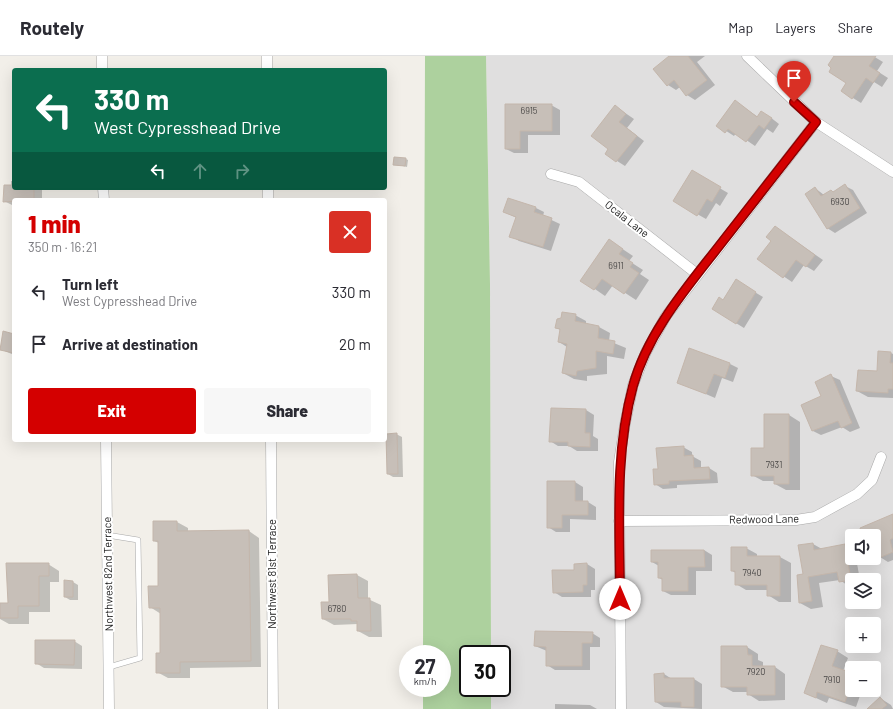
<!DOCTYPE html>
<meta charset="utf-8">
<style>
:root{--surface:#fff;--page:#f7f7f7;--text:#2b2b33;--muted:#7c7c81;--line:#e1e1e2;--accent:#d40000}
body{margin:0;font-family:Barlow,sans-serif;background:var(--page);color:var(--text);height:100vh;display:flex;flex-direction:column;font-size:15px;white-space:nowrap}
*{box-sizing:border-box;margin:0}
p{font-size:13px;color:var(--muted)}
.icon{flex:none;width:22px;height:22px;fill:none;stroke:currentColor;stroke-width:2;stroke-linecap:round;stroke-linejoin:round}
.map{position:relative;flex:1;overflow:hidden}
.drawer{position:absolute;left:12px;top:142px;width:375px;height:244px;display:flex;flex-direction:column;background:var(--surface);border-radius:4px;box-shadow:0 4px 16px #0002}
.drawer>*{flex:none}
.guide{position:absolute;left:12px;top:12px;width:375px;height:122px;border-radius:4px;box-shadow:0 4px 16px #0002;background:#0b6e4f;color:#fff;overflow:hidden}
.controls{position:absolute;left:845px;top:473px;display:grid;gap:8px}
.controls a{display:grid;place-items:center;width:36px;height:36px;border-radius:4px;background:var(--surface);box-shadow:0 4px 16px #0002;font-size:20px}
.speed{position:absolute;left:399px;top:589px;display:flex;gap:8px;font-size:20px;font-weight:700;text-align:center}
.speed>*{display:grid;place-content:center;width:52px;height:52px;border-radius:50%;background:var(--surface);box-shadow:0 4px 16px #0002;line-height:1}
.speed small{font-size:10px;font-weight:400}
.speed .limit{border:2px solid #111;border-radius:6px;background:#fff;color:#111}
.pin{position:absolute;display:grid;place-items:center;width:34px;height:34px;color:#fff;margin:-41px -17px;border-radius:50% 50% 50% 0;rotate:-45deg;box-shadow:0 0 4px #0007}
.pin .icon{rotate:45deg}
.me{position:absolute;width:44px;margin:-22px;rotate:0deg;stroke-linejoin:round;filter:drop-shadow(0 0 3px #0008)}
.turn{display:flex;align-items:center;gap:14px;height:84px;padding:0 16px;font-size:18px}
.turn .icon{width:52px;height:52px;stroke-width:2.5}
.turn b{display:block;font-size:28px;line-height:34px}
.lanes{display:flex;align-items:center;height:38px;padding:0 16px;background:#0003;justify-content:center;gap:20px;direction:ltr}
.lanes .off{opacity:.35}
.round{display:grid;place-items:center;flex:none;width:42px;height:42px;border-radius:4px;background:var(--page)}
.overview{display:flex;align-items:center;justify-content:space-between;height:68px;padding:0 16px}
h1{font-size:24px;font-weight:800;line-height:30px;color:var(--accent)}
.action{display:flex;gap:8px;margin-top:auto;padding:8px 16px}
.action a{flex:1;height:46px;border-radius:4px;background:var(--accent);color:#fff;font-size:16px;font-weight:800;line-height:46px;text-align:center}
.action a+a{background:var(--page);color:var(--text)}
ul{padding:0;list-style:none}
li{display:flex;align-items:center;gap:12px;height:52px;padding:0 16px}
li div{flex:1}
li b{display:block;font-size:15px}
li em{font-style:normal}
header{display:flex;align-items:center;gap:24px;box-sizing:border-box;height:56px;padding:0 20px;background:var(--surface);border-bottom:1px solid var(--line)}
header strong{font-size:19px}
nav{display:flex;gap:22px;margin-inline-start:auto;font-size:14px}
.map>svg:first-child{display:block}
</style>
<header>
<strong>Routely</strong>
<nav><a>Map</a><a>Layers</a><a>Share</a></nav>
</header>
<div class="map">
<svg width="893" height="653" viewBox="0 0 893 653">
<rect width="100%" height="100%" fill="#f2efe9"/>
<!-- residential -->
<path fill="#e0dfdf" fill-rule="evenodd" d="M486 0H893V653H491V632H502V598H491L490 228ZM852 480H874V502H852ZM852 524H874V546H852ZM852 568H874V590H852ZM852 612H874V634H852Z"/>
<!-- forest -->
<polygon fill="#add19e" points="425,0 486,0 490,228 491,598 468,598 468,632 491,632 491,653 423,653 423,632 442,632 442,598 423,598"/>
<!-- shadow -->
<g fill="#0003">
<polygon points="671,0 705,0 697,6 715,29 695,44 687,39 680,31 676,34 668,29"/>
<polygon points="836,0 873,0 883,6 877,15 888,22 882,31 874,26 861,47 853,42"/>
<polygon points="735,45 758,61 770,61 779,68 773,77 767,73 755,90 736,77 734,80 717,69"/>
<polygon points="506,49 551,49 560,54 560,79 528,79 528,97 514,97 506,93"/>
<polygon points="615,50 634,63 627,72 644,85 625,110 606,98 610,93"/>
<polygon points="406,103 408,104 407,111 394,108"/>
<polygon points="692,116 728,137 720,150 716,147 706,163 674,145"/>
<polygon points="11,125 14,125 14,132 42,132 42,144 14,144 14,150 4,145 11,130"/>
<polygon points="845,130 853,134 867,157 835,177 827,172 815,132 824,139 831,135 834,136"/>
<polygon points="509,143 536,152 544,156 543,160 560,168 551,195 519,185 511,180 517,162 504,156"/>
<polygon points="775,171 823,204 814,215 804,209 792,226 758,203 772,184"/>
<polygon points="609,184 633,200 629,205 643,214 640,218 649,224 636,244 613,229 605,240 582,224"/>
<polygon points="736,225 763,241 744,272 713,253 723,245"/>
<polygon points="575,259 586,265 586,269 599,271 610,277 609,285 626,292 624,303 607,300 607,318 587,320 587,325 574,323 563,317 567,291 559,286 561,274 556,272"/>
<polygon points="4,276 14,279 14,299 0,293"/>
<polygon points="891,297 893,298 893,342 868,341 857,335 878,316"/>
<polygon points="730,308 738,312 733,326 722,322 715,342 678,326"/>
<polygon points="831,320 840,324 860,372 850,376 842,371 821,379 813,375 802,349 822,341"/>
<polygon points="586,354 594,359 593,380 598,383 598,395 577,395 569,390 558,390 550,385"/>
<polygon points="789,359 800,366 800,434 786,434 775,428 775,425 763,425 752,419 765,393"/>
<polygon points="396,378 402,381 403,421 393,421 388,418"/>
<polygon points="683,391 692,396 692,400 701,405 701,412 709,412 717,417 718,427 677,429 677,432 663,433 655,428 659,414"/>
<polygon points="575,426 583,431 583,446 588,446 596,451 596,464 570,463 570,476 556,476 548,471"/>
<polygon points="893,460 893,504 888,506 880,501 875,490 874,490 874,480 864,480"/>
<polygon points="177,466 188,472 188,476 249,475 259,482 261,611 190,612 190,622 168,622 157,616 161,598 161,558 150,551 159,531 159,487 154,485"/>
<polygon points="813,488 822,493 844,490 852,494 852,502 856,502 860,524 852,524 851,532 840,524 819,527 823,551 811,553 800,547 798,520 805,519"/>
<polygon points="746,492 757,498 757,501 780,501 791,507 791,546 779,546 768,539 768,534 746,534 736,528 736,517 732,515"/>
<polygon points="704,494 712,499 712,515 696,515 696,539 671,539 663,535 663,524 659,522 659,510 652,506"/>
<polygon points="48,508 59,515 59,526 50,526 50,556 29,556 29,568 9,568 0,563 0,548 9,548"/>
<polygon points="587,508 595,513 595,534 591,534 591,541 562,541 554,536 575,515"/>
<polygon points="357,519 368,525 368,543 381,549 382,581 369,581 358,575 358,568 334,569 323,563 330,547"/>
<polygon points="73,526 78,529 78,544 70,544 65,541"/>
<polygon points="592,577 600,582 600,591 590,591 590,614 555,614 547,609 547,595 535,590"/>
<polygon points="74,585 82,590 82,613 44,612 36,607"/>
<polygon points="722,591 747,591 758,598 758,604 763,606 763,611 775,611 785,618 785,644 759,645 748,638 748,636 733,636 722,630"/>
<polygon points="837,595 848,602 843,615 852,618 852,634 862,634 856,651 829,642 827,647 805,637"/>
<polygon points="664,618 672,623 694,623 702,628 702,653 664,651 656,646"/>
<polygon points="880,642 891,649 893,653 868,653"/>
<polygon points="555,648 590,649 597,653 555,653"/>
</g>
<!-- building -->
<g fill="#c7bfb8" stroke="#c4b6ab">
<polygon points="669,0 688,0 707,24 686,40 674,24 667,30 653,13"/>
<polygon points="834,0 876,0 869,10 880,17 873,27 866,22 852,43 841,35 846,27 829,16 831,12 828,9"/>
<polygon points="735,44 757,61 761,55 772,62 764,73 759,69 746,86 728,73 725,77 716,70"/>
<polygon points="505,48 552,48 552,75 520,75 520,93 505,93"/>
<polygon points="615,49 626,58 619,66 637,80 616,106 605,98 608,93 591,80"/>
<polygon points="394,101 406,102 405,110 393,109"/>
<polygon points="692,114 721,131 712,146 707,143 697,160 673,145"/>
<polygon points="845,128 860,152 827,173 805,138 815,131 821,140 831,134 833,136"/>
<polygon points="4,129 14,129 14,132 34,132 34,144 3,146"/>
<polygon points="508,142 536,151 534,156 552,162 543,191 509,181 516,161 503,156"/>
<polygon points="775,170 815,199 806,211 796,204 783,222 757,203 771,185 766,181"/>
<polygon points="609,183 623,193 619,198 633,207 630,211 639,217 624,238 602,223 594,234 580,225"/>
<polygon points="736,223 756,236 736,268 712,253 719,241 723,244"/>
<polygon points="562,256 576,258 575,265 599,270 598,282 615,285 613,298 596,295 596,312 577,315 576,320 562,317 567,288 558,286 560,273 555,272 557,263 561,262"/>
<polygon points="3,275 14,278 14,297 0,294"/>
<polygon points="689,292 730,307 725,322 714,318 706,338 677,327"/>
<polygon points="878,295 891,296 890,307 893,307 893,333 888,333 888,337 856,335 858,314 877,315"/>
<polygon points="831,318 852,367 841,372 838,365 812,375 801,349 821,340 815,326"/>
<polygon points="551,352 586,353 585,377 590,377 590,391 568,390 568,386 549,386"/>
<polygon points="764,358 789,358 789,428 774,428 774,420 751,420 751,392 764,392"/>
<polygon points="397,377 398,418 387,418 386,378"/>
<polygon points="684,390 684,400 693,399 694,412 709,411 710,423 669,425 669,428 654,429 653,413 658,413 656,392"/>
<polygon points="547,425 575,425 575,445 588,445 588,459 562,459 562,472 547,472"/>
<polygon points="893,458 893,482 890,484 893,496 879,502 874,489 874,480 863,480 860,472"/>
<polygon points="153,465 177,465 177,475 249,474 251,605 180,606 180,617 156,617 156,597 160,597 160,552 149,552 148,530 158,530 158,485 153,485"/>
<polygon points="813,487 814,494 845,488 851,524 839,526 837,516 808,521 812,545 799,547 797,519 803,518 798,489"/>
<polygon points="731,491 747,491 747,500 780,500 780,540 767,540 767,529 735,529 735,515 731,515"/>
<polygon points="651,494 704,494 705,511 688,511 688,535 662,535 662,522 658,522 658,506 651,506"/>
<polygon points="6,507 49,507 49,520 39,520 39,550 18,550 18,562 0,562 0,547 8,547"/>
<polygon points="587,507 587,529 583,529 583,536 553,537 552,514 574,514 574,508"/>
<polygon points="357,518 358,542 370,542 371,575 357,575 357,565 351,565 351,563 322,563 321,546 329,546 328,519"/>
<polygon points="64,524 73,525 73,541 64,541"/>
<polygon points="535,575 593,576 592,587 582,587 582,610 546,610 546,591 534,590"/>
<polygon points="35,584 75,584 74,609 35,608"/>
<polygon points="821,589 838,594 832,610 852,617 852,626 845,646 817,636 816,642 804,637"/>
<polygon points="721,590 747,590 748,599 752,599 752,610 775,610 775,639 747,639 747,631 721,631"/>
<polygon points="664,617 664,622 694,622 694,651 681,651 681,646 655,646 654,618"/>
<polygon points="880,641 887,649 882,653 867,653"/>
</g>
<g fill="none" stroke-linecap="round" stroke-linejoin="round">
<defs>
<polyline id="service" points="107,479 138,484 140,602 109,611"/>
<g id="minor">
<polyline points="102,0 102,14"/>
<polyline points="267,0 267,14"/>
<polyline points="747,0 816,66 893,116"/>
<polyline points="551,118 579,126 697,218"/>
<polyline points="103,132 104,144"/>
<polyline points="268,132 268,144"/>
<polyline points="106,384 109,653"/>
<polyline points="271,384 273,653"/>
<polyline points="619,465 796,464 815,461 857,438 872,424 881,401"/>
<polyline points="621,653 619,406 625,368 633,329 646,296 666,260 816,66"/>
</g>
</defs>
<!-- service casing -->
<use href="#service" stroke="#a9a9a9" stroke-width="6"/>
<!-- minor casing -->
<use href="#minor" stroke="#a9a9a9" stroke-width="11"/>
<!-- service -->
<use href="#service" stroke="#fff" stroke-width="5"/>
<!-- minor -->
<use href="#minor" stroke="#fff" stroke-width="10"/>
</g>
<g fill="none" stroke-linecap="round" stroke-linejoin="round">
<defs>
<path id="route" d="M620 543C620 472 614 400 633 330 648 275 689 229 723 185 754 145 785 106 816 66L794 46"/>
</defs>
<!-- route casing -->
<use href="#route" stroke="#8a0000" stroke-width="10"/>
<!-- route -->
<use href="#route" stroke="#d40000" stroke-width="7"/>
</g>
<g text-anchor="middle" stroke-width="4" stroke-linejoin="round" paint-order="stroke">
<!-- number labels -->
<g font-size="9" fill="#4b4948">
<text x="529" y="58">6915</text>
<text x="840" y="149">6930</text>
<text x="616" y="213">6911</text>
<text x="774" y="412">7931</text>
<text x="752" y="520">7940</text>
<text x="337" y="556">6780</text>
<text x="756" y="619">7920</text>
<text x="832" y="627">7910</text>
</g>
<!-- street labels -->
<g font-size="11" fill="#222" stroke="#fff">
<text transform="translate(627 163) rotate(38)" y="4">Ocala Lane</text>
<text transform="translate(764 463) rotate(-1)" y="4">Redwood Lane</text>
<text transform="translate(108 518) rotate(-91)" y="4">Northwest 82nd Terrace</text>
<text transform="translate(272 518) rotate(-90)" y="4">Northwest 81st Terrace</text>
</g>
</g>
</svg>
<div class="controls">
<a><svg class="icon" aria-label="sound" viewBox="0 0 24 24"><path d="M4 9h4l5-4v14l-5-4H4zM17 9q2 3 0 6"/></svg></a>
<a><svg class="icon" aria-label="layers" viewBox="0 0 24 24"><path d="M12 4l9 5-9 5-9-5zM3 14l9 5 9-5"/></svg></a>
<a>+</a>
<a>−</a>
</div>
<div class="speed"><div>27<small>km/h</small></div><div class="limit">30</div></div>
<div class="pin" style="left:794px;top:46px;background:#d93025"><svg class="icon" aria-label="arrive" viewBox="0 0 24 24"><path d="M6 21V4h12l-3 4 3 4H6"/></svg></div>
<svg class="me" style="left:620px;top:543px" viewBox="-20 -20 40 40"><circle r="19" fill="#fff"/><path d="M0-13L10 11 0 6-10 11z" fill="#d40000"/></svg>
<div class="guide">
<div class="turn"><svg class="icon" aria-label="left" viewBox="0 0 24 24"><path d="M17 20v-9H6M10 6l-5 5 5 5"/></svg><div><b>330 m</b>West Cypresshead Drive</div></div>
<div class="lanes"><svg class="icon" aria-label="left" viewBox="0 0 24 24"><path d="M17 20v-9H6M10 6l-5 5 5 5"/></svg><svg class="icon off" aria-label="ahead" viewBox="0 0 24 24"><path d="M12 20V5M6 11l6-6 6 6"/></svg><svg class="icon off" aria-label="right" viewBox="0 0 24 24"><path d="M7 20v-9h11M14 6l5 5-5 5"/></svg></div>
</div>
<section class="drawer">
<div class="overview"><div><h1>1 min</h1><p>350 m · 16:21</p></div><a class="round" style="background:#d93025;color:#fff"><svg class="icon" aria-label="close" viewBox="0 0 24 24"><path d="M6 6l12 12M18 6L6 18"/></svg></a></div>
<ul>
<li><svg class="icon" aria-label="left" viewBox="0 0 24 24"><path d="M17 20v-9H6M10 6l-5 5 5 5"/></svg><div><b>Turn left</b><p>West Cypresshead Drive</p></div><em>330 m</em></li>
<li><svg class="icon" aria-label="arrive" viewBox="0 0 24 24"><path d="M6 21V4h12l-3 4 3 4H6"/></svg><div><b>Arrive at destination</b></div><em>20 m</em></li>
</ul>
<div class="action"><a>Exit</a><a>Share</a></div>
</section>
</div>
